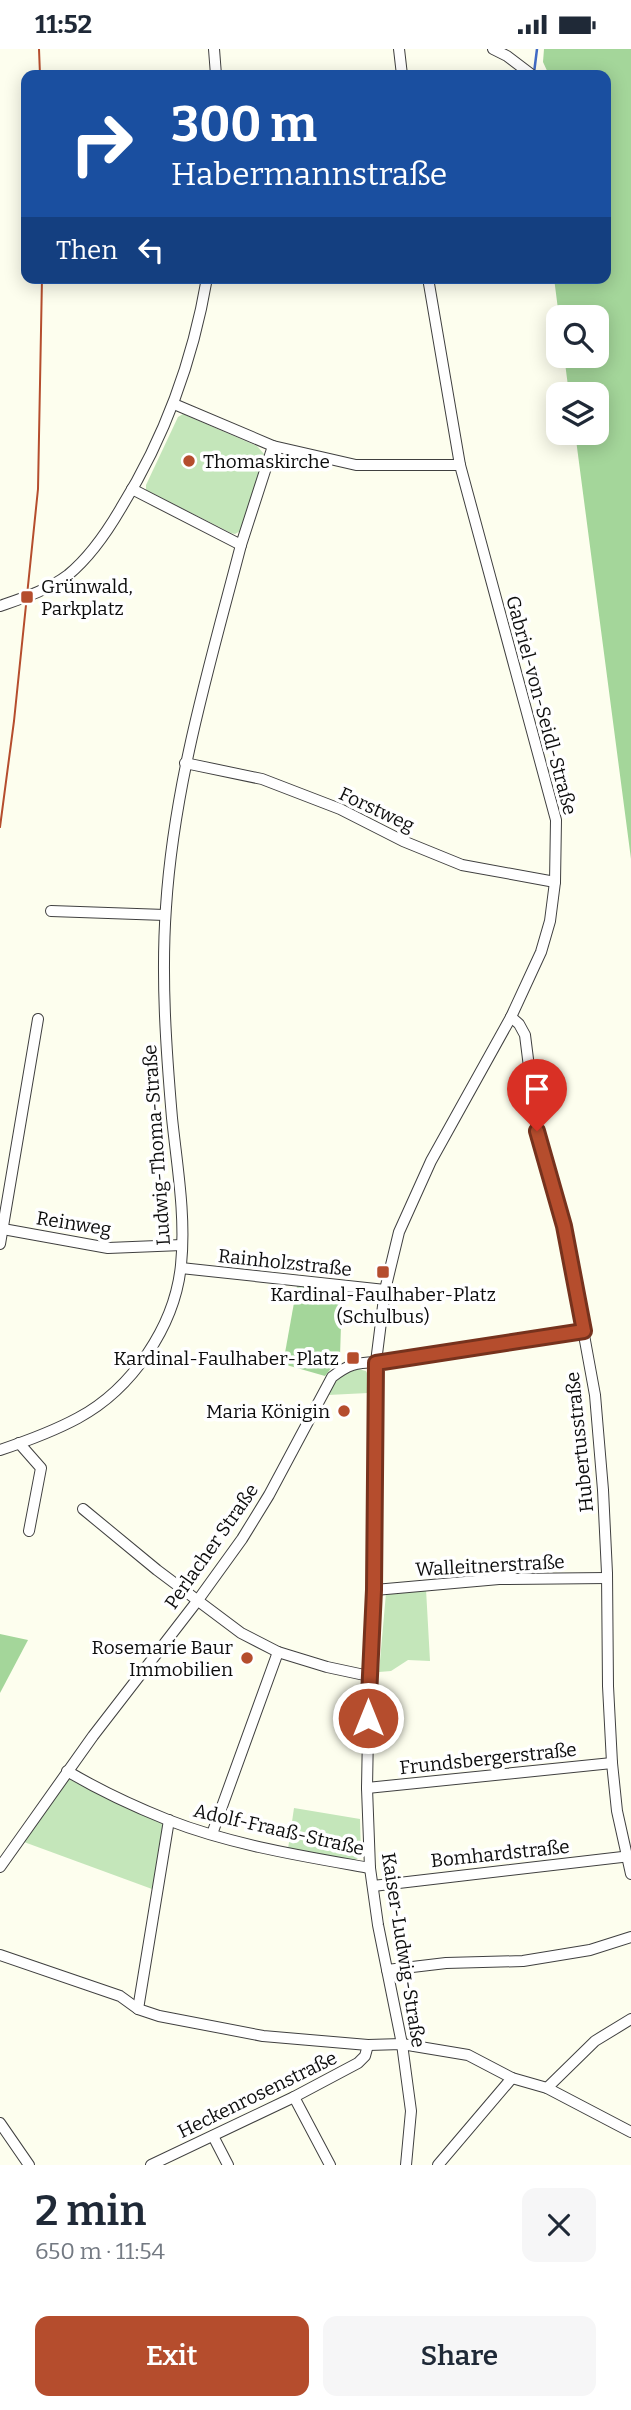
<!DOCTYPE html>
<meta charset="utf-8">
<style>
:root{--surface:#fff;--page:#f6f6f7;--text:#1f2937;--muted:#747a83;--accent:#b54d2d}
body{margin:0;font-family:Bitter,serif;background:var(--page);color:var(--text);height:100vh;display:flex;flex-direction:column;font-size:26px;white-space:nowrap}
*{box-sizing:border-box;margin:0}
p{font-size:23px;color:var(--muted)}
.icon{flex:none;width:38px;height:38px;fill:none;stroke:currentColor;stroke-width:2;stroke-linecap:round;stroke-linejoin:round}
.map{position:relative;height:2116px;overflow:hidden}
.side{display:flex;flex-direction:column;background:var(--surface);flex:1}
.side>*{flex:none}
.banner{position:absolute;left:21px;top:21px;width:590px;height:214px;border-radius:14px;box-shadow:0 4px 18px #0003;background:#1a4fa0;color:#fff;overflow:hidden}
.fabs{position:absolute;left:546px;top:256px;display:grid;gap:14px}
.fabs a{display:grid;place-items:center;width:63px;height:63px;border-radius:14px;background:var(--surface);box-shadow:0 4px 18px #0003;font-size:35px}
.pin{position:absolute;display:grid;place-items:center;width:60px;height:60px;color:#fff;margin:-72px -30px;border-radius:50% 50% 50% 0;rotate:-45deg;box-shadow:0 0 7px #0007}
.pin .icon{rotate:45deg}
.me{position:absolute;width:77px;margin:-38px;rotate:0deg;stroke-linejoin:round;filter:drop-shadow(0 0 5px #0008)}
.turn{display:flex;align-items:center;gap:24px;height:147px;padding:0 35px;font-size:32px}
.turn .icon{width:91px;height:91px;stroke-width:2.5}
.turn b{display:block;font-size:49px;line-height:60px}
.then{display:flex;align-items:center;height:66px;padding:0 35px;background:#0003;gap:14px;font-size:26px}
.round{display:grid;place-items:center;flex:none;width:74px;height:74px;border-radius:14px;background:var(--page)}
.headline{display:flex;align-items:center;justify-content:space-between;height:119px;padding:0 35px}
h1{font-size:42px;font-weight:600;line-height:52px}
.primary-button{display:flex;gap:14px;margin-top:auto;padding:14px 35px}
.primary-button a{flex:1;height:80px;border-radius:14px;background:var(--accent);color:#fff;font-size:28px;font-weight:600;line-height:80px;text-align:center}
.primary-button a+a{background:var(--page);color:var(--text)}
.status{display:flex;justify-content:space-between;align-items:center;height:49px;padding:0 35px;background:var(--surface);direction:ltr}
.status svg{height:19px;fill:currentColor}
.map>svg:first-child{display:block}
</style>
<div class="status"><b>11:52</b><svg viewBox="0 0 49 12"><path d="M0 12V9h3v3zM5 12V6h3v6zM10 12V3h3v9zM15 12V0h3v12zM26 1h20v11H26zM47 4h2v5h-2z"/></svg></div>
<div class="map">
<svg width="631" height="2116" viewBox="0 0 631 2116">
<rect width="100%" height="100%" fill="#fdfeee"/>
<!-- green -->
<g fill="#c4e6ba">
<polygon points="183,365 257,397 264,405 265,410 242,481 235,485 231,484 146,441 146,436 178,368"/>
<polygon points="358,1320 366,1322 369,1328 368,1344 328,1346 331,1336 347,1324"/>
<polygon points="426,1540 430,1612 408,1611 391,1622 379,1623 386,1544"/>
<polygon points="69,1730 163,1774 152,1840 24,1793"/>
<polygon points="294,1759 360,1770 361,1807 355,1811 288,1800"/>
</g>
<!-- forest -->
<g fill="#a4d69a">
<polygon points="544,0 631,0 631,810 575,383 597,383 597,345 569,345 564,306 597,306 597,268 559,268 554,229 606,229 606,26 549,26 543,13"/>
<polygon points="297,1237 342,1242 340,1308 325,1327 283,1315"/>
<polygon points="0,1585 28,1591 0,1644"/>
</g>
<g fill="none" stroke-linecap="round" stroke-linejoin="round">
<!-- stream -->
<polyline stroke="#416bc5" stroke-width="2.5" points="534,24 537,0"/>
<defs>
<g id="minor">
<polyline points="214,0 216,26"/>
<polyline points="399,0 402,26"/>
<polyline points="493,0 507,7 532,26"/>
<polyline points="273,397 356,416 460,416"/>
<polyline points="132,440 241,496 273,397 174,355"/>
<path d="M0 557C23 549 48 541 68 526 90 508 107 483 121 459 165 388 193 311 207 229"/>
<polyline points="185,714 262,730 340,760 403,792 462,816 555,833"/>
<polyline points="51,862 165,866"/>
<polyline points="511,968 519,975 525,986 537,1082 564,1177 595,1346 603,1441 607,1524 608,1637 612,1714 617,1762 631,1825"/>
<polyline points="3,1180 108,1199 182,1196"/>
<polyline points="0,1195 38,970"/>
<polyline points="181,1219 385,1241"/>
<polyline points="19,1394 41,1419 29,1482"/>
<path d="M0 1401C27 1392 54 1382 78 1369 132 1340 175 1277 181 1216 186 1167 177 1117 172 1069 166 999 161 928 166 858 174 734 210 615 241 496"/>
<polyline points="83,1460 157,1521 241,1584 278,1603 327,1618 369,1627"/>
<polyline points="375,1541 499,1530 607,1529"/>
<path d="M67 1722C99 1741 133 1757 168 1771 232 1796 302 1807 370 1819"/>
<polyline points="367,1739 612,1714"/>
<polyline points="212,1785 278,1603"/>
<path d="M0 1818 93 1687 198 1551 242 1490 269 1446 332 1328C349 1315 355 1314 376 1313L584 1282"/>
<polyline points="373,1837 631,1807"/>
<polyline points="0,1906 120,1947 138,1960 159,1967 263,1987 368,1996 402,1995 468,2006 512,2029 547,2039 631,2083"/>
<polyline points="387,1921 446,1914 523,1912 590,1901 631,1888"/>
<polyline points="138,1960 169,1771"/>
<polyline points="547,2039 595,1992 631,1970"/>
<polyline points="294,2048 330,2116"/>
<polyline points="0,2074 29,2116"/>
<polyline points="213,2087 228,2116"/>
<polyline points="151,2116 294,2048 358,2014 365,2007 368,1996"/>
<polyline points="406,2116 411,2062 402,1995 378,1876 370,1819 367,1739 369,1627 375,1541 376,1313 385,1241 399,1183 431,1112 511,968 541,903 550,872 555,833 556,771 460,416 428,229"/>
<polyline points="438,2116 512,2029"/>
</g>
</defs>
<!-- minor casing -->
<use href="#minor" stroke="#404040" stroke-width="12"/>
<!-- minor -->
<use href="#minor" stroke="#fff" stroke-width="10"/>
<!-- tram -->
<g stroke="#b54d2d" stroke-width="2">
<polyline points="39,0 40,26"/>
<polyline points="0,778 14,672 38,440 42,229"/>
</g>
</g>
<g fill="none" stroke-linecap="round" stroke-linejoin="round">
<defs>
<polyline id="route" points="368,1669 374,1541 376,1314 584,1282 564,1177 537,1082"/>
</defs>
<!-- route casing -->
<use href="#route" stroke="#76321d" stroke-width="18"/>
<!-- route -->
<use href="#route" stroke="#b54d2d" stroke-width="12"/>
</g>
<!-- markers -->
<g fill="#b54d2d" stroke="#fff" stroke-width="2.5">
<circle cx="189" cy="412" r="7"/>
<rect x="20" y="541" width="14" height="14" rx="3.5"/>
<rect x="376" y="1216" width="14" height="14" rx="3.5"/>
<rect x="346" y="1302" width="14" height="14" rx="3.5"/>
<circle cx="344" cy="1362" r="7"/>
<circle cx="247" cy="1609" r="7"/>
</g>
<g text-anchor="middle" stroke-width="7" stroke-linejoin="round" paint-order="stroke">
<!-- poi labels -->
<g font-size="19" fill="#0d0d0d" stroke="#fff" text-anchor="end">
<text x="203" y="419" text-anchor="start">Thomaskirche</text>
<text x="41" y="544" text-anchor="start">Grünwald,<tspan x="41" dy="22">Parkplatz</tspan></text>
<text x="383" y="1252" text-anchor="middle">Kardinal-Faulhaber-Platz<tspan x="383" dy="22">(Schulbus)</tspan></text>
<text x="339" y="1316">Kardinal-Faulhaber-Platz</text>
<text x="330" y="1369">Maria Königin</text>
<text x="233" y="1605">Rosemarie Baur<tspan x="233" dy="22">Immobilien</tspan></text>
</g>
<!-- street labels -->
<g font-size="19" fill="#0d0d0d" stroke="#fff">
<text transform="translate(542 656) rotate(75)" y="7">Gabriel-von-Seidl-Straße</text>
<text transform="translate(377 760) rotate(25)" y="7">Forstweg</text>
<text transform="translate(156 1096) rotate(-94)" y="7">Ludwig-Thoma-Straße</text>
<text transform="translate(74 1174) rotate(9)" y="7">Reinweg</text>
<text transform="translate(285 1213) rotate(6)" y="7">Rainholzstraße</text>
<text transform="translate(579 1393) rotate(-96)" y="7">Hubertusstraße</text>
<text transform="translate(211 1497) rotate(-55)" y="7">Perlacher Straße</text>
<text transform="translate(490 1516) rotate(-3)" y="7">Walleitnerstraße</text>
<text transform="translate(488 1709) rotate(-6)" y="7">Frundsbergerstraße</text>
<text transform="translate(279 1780) rotate(13)" y="7">Adolf-Fraaß-Straße</text>
<text transform="translate(500 1804) rotate(-6)" y="7">Bomhardstraße</text>
<text transform="translate(404 1901) rotate(81)" y="7">Kaiser-Ludwig-Straße</text>
<text transform="translate(257 2045) rotate(-26)" y="7">Heckenrosenstraße</text>
</g>
</g>
</svg>
<div class="fabs">
<a><svg class="icon" aria-label="search" viewBox="0 0 24 24"><circle cx="10" cy="10" r="6"/><path d="M15 15l6 6"/></svg></a>
<a><svg class="icon" aria-label="layers" viewBox="0 0 24 24"><path d="M12 4l9 5-9 5-9-5zM3 14l9 5 9-5"/></svg></a>
</div>
<div class="pin" style="left:537px;top:1082px;background:#d93025"><svg class="icon" aria-label="arrive" viewBox="0 0 24 24"><path d="M6 21V4h12l-3 4 3 4H6"/></svg></div>
<svg class="me" style="left:368px;top:1669px" viewBox="-20 -20 40 40"><circle r="17" fill="#b54d2d" stroke="#fff" stroke-width="3"/><path d="M0-11L8 9 0 5-8 9z" fill="#fff"/></svg>
<div class="banner">
<div class="turn"><svg class="icon" aria-label="right" viewBox="0 0 24 24"><path d="M7 20v-9h11M14 6l5 5-5 5"/></svg><div><b>300 m</b>Habermannstraße</div></div>
<div class="then">Then<svg class="icon" aria-label="left" viewBox="0 0 24 24"><path d="M17 20v-9H6M10 6l-5 5 5 5"/></svg></div>
</div>
</div>
<section class="side">
<div class="headline"><div><h1>2 min</h1><p>650 m · 11:54</p></div><a class="round"><svg class="icon" aria-label="close" viewBox="0 0 24 24"><path d="M6 6l12 12M18 6L6 18"/></svg></a></div>
<div class="primary-button"><a>Exit</a><a>Share</a></div>
</section>
